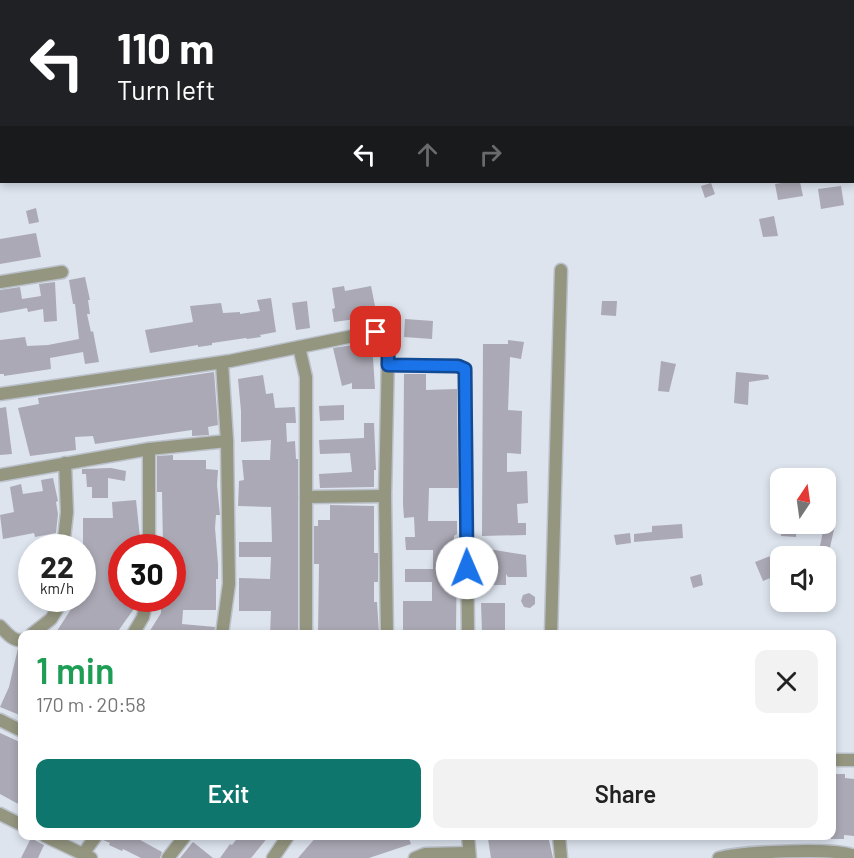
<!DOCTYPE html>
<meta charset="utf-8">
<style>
:root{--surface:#fff;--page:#f2f2f2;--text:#222;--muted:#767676;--accent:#0f766e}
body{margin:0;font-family:Barlow,sans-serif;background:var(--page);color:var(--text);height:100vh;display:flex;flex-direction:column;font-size:22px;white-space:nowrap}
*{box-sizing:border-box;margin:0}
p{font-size:20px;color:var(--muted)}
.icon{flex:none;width:33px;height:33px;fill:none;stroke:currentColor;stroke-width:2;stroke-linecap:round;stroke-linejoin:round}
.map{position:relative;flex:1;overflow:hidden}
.sheet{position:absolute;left:18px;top:630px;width:818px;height:210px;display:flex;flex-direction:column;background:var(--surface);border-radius:12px;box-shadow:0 3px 9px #0003}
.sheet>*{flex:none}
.guide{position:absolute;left:0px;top:0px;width:855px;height:183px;box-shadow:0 3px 9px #0003;background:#202124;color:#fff;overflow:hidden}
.needle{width:39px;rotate:13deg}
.controls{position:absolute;left:770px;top:468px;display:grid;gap:12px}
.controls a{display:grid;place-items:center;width:66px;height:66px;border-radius:12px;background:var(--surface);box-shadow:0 3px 9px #0003;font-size:30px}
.speed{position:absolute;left:18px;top:534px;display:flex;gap:12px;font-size:30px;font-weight:700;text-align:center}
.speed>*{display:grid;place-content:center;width:78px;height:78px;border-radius:50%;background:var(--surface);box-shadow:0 3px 9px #0003;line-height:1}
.speed small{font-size:15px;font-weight:400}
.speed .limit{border:9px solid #d22;background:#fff;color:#111}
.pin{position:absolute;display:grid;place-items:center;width:51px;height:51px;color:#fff;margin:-26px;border-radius:12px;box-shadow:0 3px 9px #0006}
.me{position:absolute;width:66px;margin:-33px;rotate:359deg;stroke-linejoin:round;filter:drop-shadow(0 0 4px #0008)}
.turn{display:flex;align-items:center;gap:21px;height:126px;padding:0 18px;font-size:27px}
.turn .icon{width:78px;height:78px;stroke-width:2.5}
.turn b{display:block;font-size:42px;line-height:51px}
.lanes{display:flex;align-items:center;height:57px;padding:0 18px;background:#0003;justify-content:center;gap:30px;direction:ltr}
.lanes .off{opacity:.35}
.round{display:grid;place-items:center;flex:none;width:63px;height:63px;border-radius:12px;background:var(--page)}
.headline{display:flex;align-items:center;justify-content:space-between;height:102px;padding:0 18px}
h1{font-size:36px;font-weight:600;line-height:45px;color:#1e9e55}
.button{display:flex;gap:12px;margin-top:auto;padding:12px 18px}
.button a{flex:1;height:69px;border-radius:12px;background:var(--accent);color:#fff;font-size:24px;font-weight:600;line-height:69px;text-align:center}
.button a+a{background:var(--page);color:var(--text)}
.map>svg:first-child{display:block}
</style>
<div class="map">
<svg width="854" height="858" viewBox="0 0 854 858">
<rect width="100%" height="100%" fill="#dde4ee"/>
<!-- building -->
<g fill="#aba9b5">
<polygon points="789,182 800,182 803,196 778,200 775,184"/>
<polygon points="711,183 715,194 705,198 701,186"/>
<polygon points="841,186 844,205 821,209 818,189"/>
<polygon points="36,208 39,222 29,224 26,211"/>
<polygon points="774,216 778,236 763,237 759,219"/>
<polygon points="36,233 41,257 0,264 0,239"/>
<polygon points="85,277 90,300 88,300 90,314 87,314 91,332 93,331 99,362 85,364 83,352 50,358 51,369 4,376 4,374 0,374 0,340 25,337 27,346 48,345 79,339 75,304 73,304 69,280"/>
<polygon points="55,282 57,321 44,322 43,309 28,312 27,308 0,313 0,290 20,287 22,299 41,296 39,284"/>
<polygon points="344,286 345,291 371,286 377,316 334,322 332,309 335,308 332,288"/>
<polygon points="271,298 276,332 260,335 261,337 247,339 246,338 212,343 212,345 198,347 198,345 150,353 145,330 193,322 190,306 221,303 223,313 240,312 240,314 260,311 257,300"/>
<polygon points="307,301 310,328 296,330 292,303"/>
<polygon points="602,301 617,301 616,316 601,315"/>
<polygon points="405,319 433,321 432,339 404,337"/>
<polygon points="508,340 524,342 521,359 510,357 508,410 522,411 521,454 507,453 507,472 527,471 528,503 517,504 518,523 526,523 526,535 482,536 483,344 508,344"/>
<polygon points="372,342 375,389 352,389 352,383 342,386 333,348"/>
<polygon points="661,361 676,364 669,392 658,391"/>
<polygon points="214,372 218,425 208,427 209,435 192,436 192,430 95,444 93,436 75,437 76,450 30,456 18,408 39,404 38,398"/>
<polygon points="736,372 768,375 769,379 749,382 748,405 734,403"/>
<polygon points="404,374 426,374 426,390 457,389 458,488 429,488 428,521 457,521 457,534 454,536 454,543 457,543 456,632 403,632 403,601 432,601 432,582 405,582 405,569 433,569 433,550 406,550 405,537 415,537 414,517 404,518 403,504"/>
<polygon points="263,375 266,394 273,393 275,408 295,407 296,423 286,423 287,442 295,441 296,459 298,459 298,634 270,634 271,611 239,611 239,578 270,579 271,557 239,557 239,542 272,542 271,507 238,506 239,481 244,480 242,460 270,460 271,440 241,442 241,411 238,379"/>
<polygon points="344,405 344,420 320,421 319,406"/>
<polygon points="6,407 12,454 0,455 0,408"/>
<polygon points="364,423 374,423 376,470 374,470 374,487 320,488 319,474 352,472 350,453 320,454 319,440 364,438"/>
<polygon points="173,455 173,460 206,460 206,469 218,470 217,485 220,515 216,515 215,528 218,564 218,579 216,579 216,610 183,610 182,624 215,627 214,634 148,634 161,613 161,598 172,598 172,571 175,567 172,565 172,546 163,546 162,492 157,492 157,456"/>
<polygon points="111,468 126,471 125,481 108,478 108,498 92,498 92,487 87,487 86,474 82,474 82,469"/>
<polygon points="53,478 58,501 56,502 58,514 56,533 35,537 34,533 3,539 0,515 14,512 10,487 21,484 23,494 43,491 41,480"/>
<polygon points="136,500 141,547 122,548 122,598 138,598 138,603 116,634 55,634 77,600 83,600 83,518 113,518 112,502"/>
<polygon points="330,505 374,506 374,553 378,553 378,582 374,582 374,602 377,602 379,633 318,634 319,564 314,564 314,526 318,526 318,520 330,520"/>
<polygon points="825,521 836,521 828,556 818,556"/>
<polygon points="682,524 683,538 634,542 634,534 652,532 652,526"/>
<polygon points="782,524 797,524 796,537 781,536"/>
<polygon points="630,533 631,543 616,545 614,535"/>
<polygon points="482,548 526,555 527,577 508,577 506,574 506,585 481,585"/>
<polygon points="773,555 780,574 763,581 755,562"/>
<polygon points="701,574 703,585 693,588 690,577"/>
<polygon points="529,593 535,597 535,604 530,608 524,607 521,601 523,595"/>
<polygon points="481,603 505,603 505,632 482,632"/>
<polygon points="18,648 22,648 22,716 0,707 9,687"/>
<polygon points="0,733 22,743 22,806 0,794"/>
<polygon points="831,774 845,774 845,778 854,779 854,836 844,835 844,839 831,839"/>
<polygon points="104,836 133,836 162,852 160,858 141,858 123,849 122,851 109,845 110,843 103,840"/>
<polygon points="239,836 269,836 251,858 220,858 230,844 232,845"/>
<polygon points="317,836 408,836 411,844 369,858 298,858"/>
<polygon points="510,836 548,836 553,858 491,858 488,839"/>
<polygon points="31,838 44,845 38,858 21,858"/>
<polygon points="193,842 213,858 180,858"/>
</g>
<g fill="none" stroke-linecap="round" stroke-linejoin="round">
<defs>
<g id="street">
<polyline points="0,282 62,272"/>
<polyline points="299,347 306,377 306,634"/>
<polyline points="388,365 458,366 465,369 468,634"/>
<polyline points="0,394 230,361 368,333 381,334 388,344 388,354 385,496 387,634"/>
<polyline points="149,449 149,548"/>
<polyline points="0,475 149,449 227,441"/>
<polyline points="306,497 385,496"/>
<polyline points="63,548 67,512 65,463"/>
<path d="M0 626C6 632 13 642 22 640"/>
<polyline points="32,634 51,619 64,598"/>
<polyline points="133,634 143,617 147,598"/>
<polyline points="222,634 229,584 227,441 222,363"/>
<polyline points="551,634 561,270"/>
<polyline points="0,720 22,731"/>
<polyline points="831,760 854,760"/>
<polyline points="0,814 22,825"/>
<polyline points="45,836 91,858"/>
<polyline points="468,836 470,858"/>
<polyline points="559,836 561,858"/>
<polyline points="83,854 96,836"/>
<polyline points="168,858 185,836"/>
<polyline points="273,858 288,836"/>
<polyline points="415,858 425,854 469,853"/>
<path d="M719 858C740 852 836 847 854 856"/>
</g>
</defs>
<!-- street casing -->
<use href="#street" stroke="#bbc1ca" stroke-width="15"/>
<!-- street -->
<use href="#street" stroke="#949680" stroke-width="12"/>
</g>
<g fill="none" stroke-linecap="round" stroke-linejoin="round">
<defs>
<path id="route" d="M376 332C390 337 388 352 388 365L458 366 465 369 467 568"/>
</defs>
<!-- route casing -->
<use href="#route" stroke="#114b97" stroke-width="15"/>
<!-- route -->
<use href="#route" stroke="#1a73e8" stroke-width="10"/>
</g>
</svg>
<div class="controls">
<a><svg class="needle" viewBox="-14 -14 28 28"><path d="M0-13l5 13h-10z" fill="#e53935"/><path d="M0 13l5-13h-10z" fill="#767676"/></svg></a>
<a><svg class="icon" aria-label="sound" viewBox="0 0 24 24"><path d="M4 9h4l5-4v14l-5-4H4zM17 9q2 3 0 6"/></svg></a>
</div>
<div class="speed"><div>22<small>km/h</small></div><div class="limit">30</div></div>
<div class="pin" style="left:376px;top:332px;background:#d93025"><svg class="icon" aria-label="arrive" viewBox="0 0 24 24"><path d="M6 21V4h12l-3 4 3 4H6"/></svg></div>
<svg class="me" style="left:467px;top:568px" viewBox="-20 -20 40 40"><circle r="19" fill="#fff"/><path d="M0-13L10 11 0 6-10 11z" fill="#1a73e8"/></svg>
<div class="guide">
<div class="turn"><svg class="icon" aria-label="left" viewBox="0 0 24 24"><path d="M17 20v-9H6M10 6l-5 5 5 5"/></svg><div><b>110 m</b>Turn left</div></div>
<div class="lanes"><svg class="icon" aria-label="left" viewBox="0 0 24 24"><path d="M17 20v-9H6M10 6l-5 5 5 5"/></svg><svg class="icon off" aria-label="ahead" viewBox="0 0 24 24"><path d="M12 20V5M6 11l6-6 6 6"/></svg><svg class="icon off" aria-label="right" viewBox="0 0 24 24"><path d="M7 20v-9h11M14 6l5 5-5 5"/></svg></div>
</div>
<section class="sheet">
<div class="headline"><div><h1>1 min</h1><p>170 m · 20:58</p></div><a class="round"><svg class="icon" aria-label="close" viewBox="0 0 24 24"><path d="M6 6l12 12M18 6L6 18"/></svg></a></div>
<div class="button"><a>Exit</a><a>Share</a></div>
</section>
</div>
